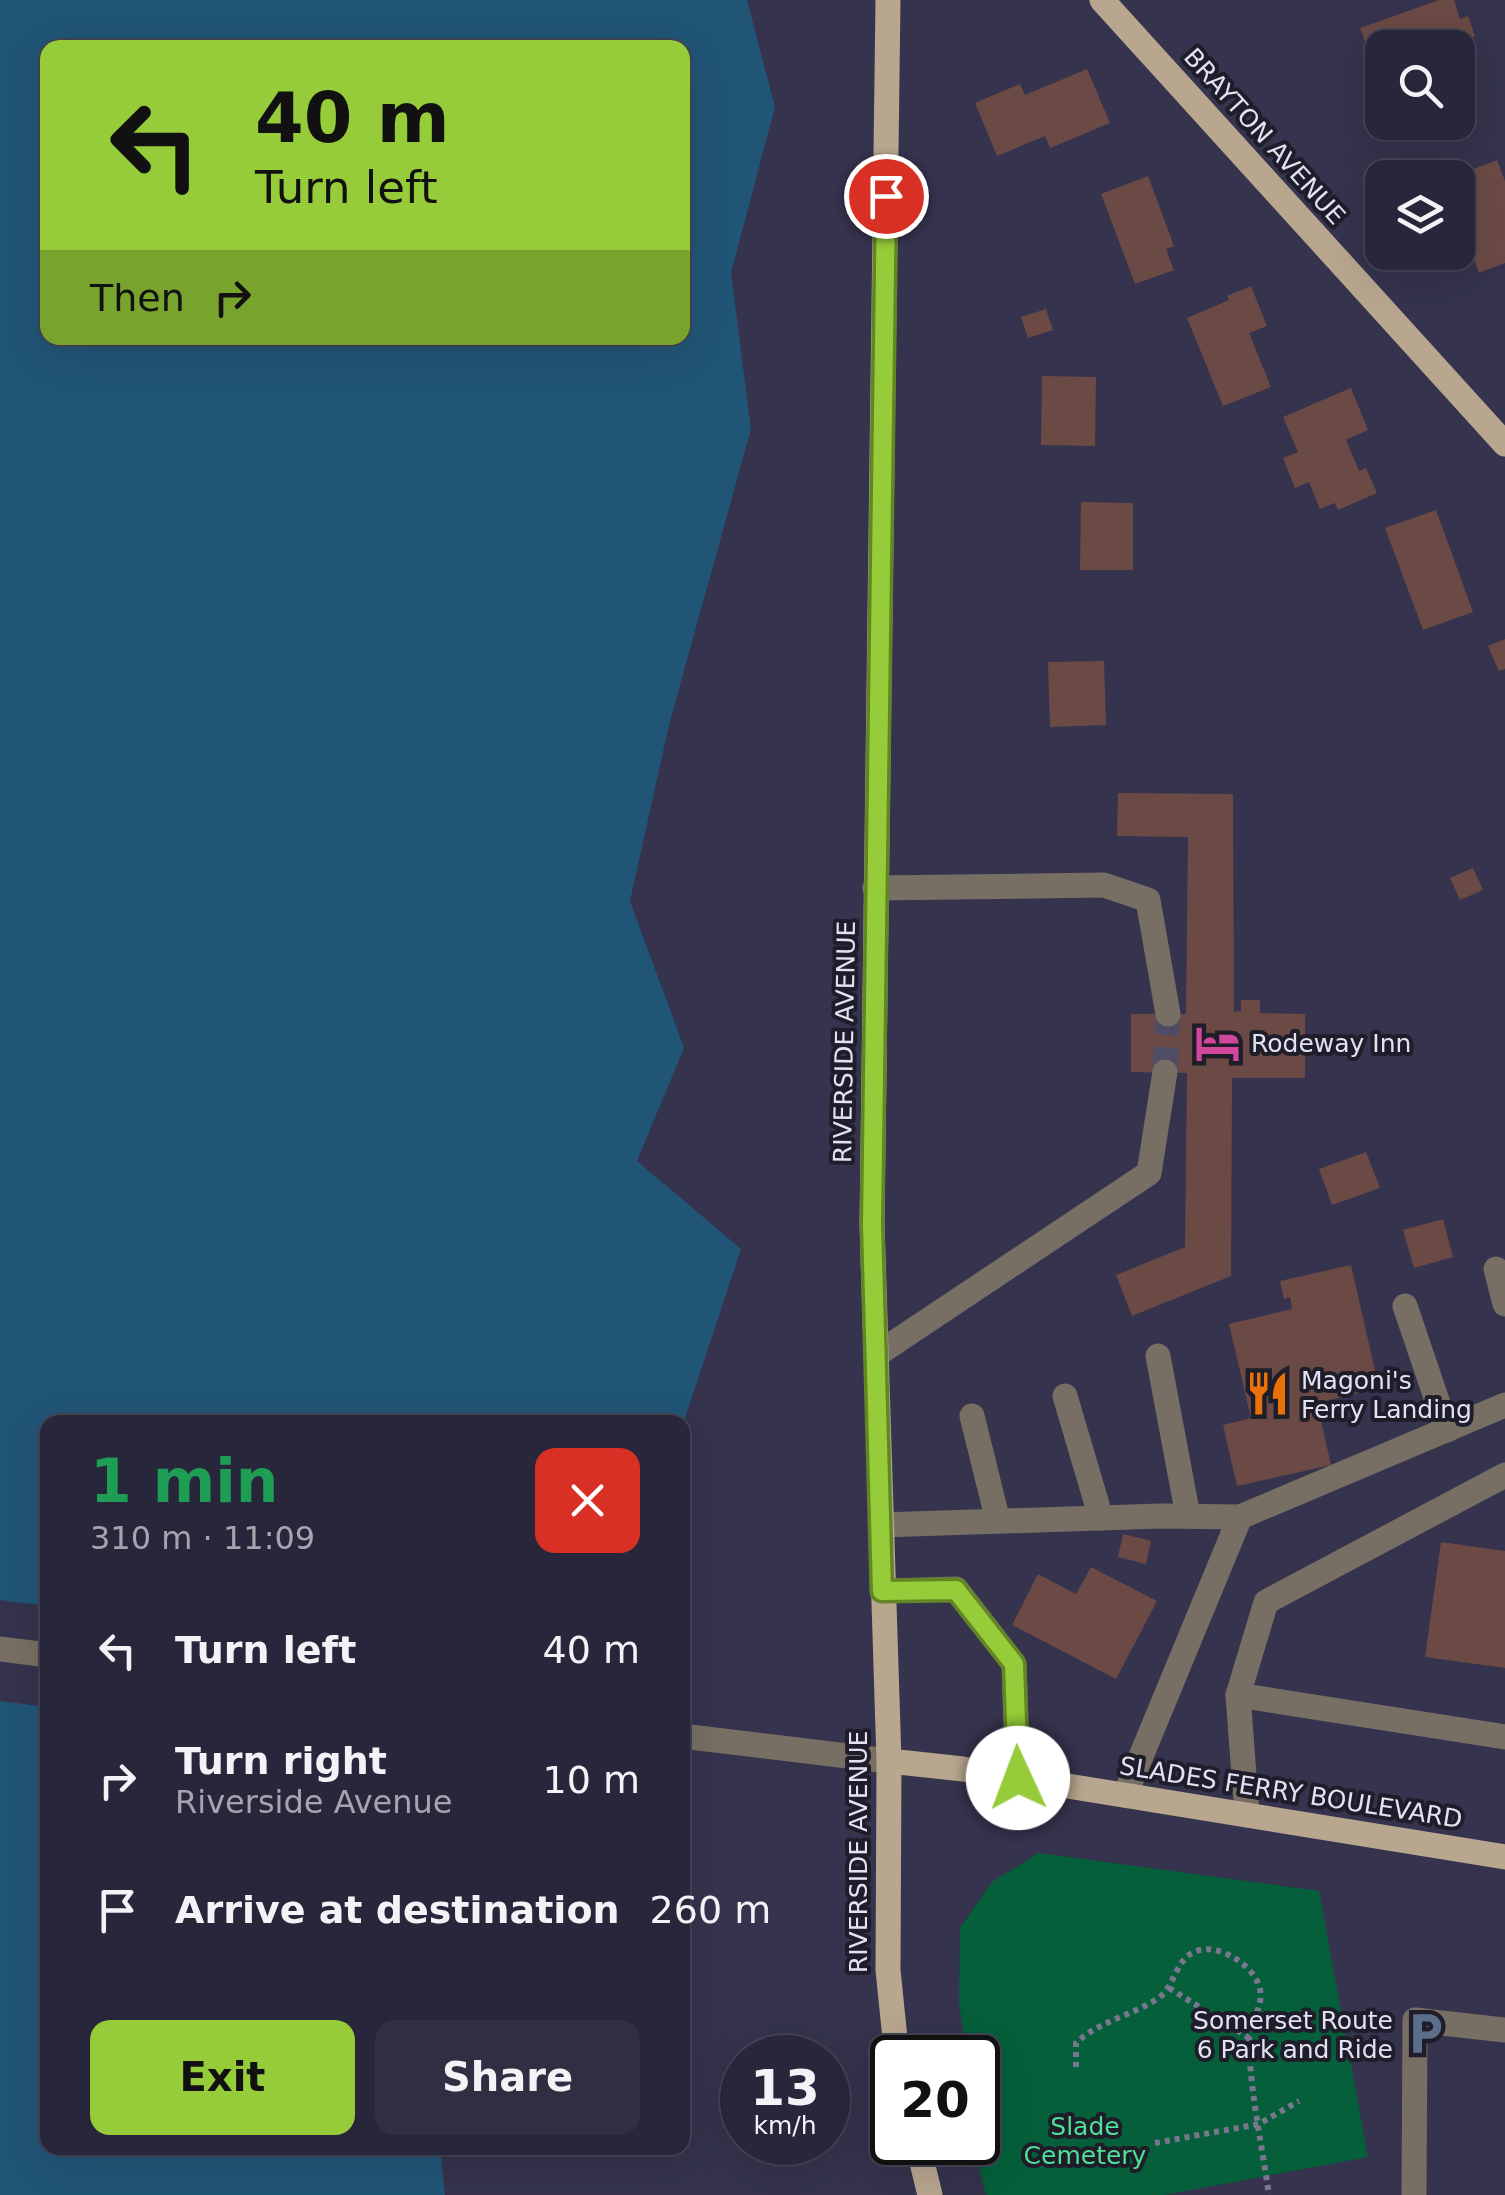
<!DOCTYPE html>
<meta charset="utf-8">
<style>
:root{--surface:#28263a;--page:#302e42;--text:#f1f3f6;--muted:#a5a5af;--line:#444354;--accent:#96cc39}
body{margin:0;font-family:"DejaVu Sans",sans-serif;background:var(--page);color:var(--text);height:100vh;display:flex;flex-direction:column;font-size:38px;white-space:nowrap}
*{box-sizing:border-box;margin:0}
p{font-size:32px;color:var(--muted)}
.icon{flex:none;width:55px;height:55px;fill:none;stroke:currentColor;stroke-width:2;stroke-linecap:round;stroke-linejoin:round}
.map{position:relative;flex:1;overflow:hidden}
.panel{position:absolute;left:40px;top:1415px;width:650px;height:740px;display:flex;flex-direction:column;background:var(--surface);border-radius:20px;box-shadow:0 10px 40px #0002,0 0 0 2px var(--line)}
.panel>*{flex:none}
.banner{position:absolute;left:40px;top:40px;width:650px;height:305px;border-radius:20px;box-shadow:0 10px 40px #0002,0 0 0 2px var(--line);background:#96cc39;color:#111;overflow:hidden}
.fabs{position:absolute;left:1365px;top:30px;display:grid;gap:20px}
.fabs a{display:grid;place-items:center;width:110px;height:110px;border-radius:20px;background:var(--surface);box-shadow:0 10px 40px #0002,0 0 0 2px var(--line);font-size:50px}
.speed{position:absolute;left:720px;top:2035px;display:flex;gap:20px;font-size:50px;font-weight:700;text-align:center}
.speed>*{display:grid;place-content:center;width:130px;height:130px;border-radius:50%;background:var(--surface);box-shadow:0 10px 40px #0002,0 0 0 2px var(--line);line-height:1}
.speed small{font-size:25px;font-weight:400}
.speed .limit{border:5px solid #111;border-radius:15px;background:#fff;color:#111}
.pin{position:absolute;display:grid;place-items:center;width:85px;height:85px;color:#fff;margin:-42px;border:5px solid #fff;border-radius:50%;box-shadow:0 2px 10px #0007}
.me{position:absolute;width:110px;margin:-55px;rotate:358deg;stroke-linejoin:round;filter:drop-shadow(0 0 8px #0008)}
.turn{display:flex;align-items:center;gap:35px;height:210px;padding:0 50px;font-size:45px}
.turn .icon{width:130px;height:130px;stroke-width:2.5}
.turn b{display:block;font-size:70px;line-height:85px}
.then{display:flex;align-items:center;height:95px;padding:0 50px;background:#0003;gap:20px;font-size:38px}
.round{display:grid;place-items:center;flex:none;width:105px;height:105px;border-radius:20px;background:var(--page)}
.head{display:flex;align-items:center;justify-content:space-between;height:170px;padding:0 50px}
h1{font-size:60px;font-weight:700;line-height:75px;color:#1e9e55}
.primary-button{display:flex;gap:20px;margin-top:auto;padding:20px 50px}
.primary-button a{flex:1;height:115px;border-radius:20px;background:var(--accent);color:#111;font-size:40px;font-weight:700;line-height:115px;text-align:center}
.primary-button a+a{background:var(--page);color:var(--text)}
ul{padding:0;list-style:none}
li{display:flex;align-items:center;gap:30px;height:130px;padding:0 50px}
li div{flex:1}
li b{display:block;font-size:38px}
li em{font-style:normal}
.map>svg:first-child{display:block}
</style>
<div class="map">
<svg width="1505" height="2195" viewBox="0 0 1505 2195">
<rect width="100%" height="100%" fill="#35334d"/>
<!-- green -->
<polygon fill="#045f3a" points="1039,1853 1319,1891 1368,2157 1164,2195 986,2195 973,2143 978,2142 978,2058 967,2057 959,2003 960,1928 992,1882"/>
<!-- water -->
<path fill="#215576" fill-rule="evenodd" d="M0 0H747L775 107 731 273 751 429 669 725 630 901 684 1048 637 1161 741 1249 683 1424 48 1422V2148H440L445 2195H0ZM48 48H682V338H48Z"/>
<!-- pier -->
<polygon fill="#35334d" points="0,1600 47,1606 47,1707 0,1701"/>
<!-- building -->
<g fill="#6b4a45">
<polygon points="1439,0 1454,0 1460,19 1468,16 1475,36 1469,39 1472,47 1458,51 1458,48 1382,48 1382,90 1360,28"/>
<polygon points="1087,69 1110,123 1050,148 1045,136 997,156 975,103 1020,84 1025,95"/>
<polygon points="1382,93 1382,119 1374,96"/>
<polygon points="1383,122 1429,122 1429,123 1388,137"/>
<polygon points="1497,160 1505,181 1505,263 1479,273 1466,238 1472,235 1466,217 1459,220 1458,217 1458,175"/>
<polygon points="1148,176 1174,246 1166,249 1174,270 1135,284 1101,194"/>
<polygon points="1251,286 1267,326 1249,333 1271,387 1223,406 1187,318 1229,300 1227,296"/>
<polygon points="1046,309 1053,330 1028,338 1021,317"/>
<polygon points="1042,376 1096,377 1095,446 1041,445"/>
<polygon points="1351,388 1368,430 1346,440 1359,471 1366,468 1377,493 1338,510 1335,503 1320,509 1309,482 1295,488 1283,458 1298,452 1283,417"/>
<polygon points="1081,502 1133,503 1133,570 1080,570"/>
<polygon points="1436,510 1473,612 1423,630 1385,528"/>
<polygon points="1505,639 1505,669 1499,671 1488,646"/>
<polygon points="1104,661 1106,725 1050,727 1048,662"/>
<polygon points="1118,793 1233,794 1234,1012 1241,1011 1241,1000 1260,1000 1260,1013 1305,1014 1305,1078 1232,1078 1231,1276 1132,1316 1116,1275 1185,1247 1187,1073 1131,1072 1131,1014 1186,1014 1188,837 1117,836"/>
<polygon points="1473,868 1483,890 1460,900 1450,878"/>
<polygon points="1366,1152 1380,1188 1332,1205 1319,1169"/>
<polygon points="1443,1219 1453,1257 1414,1268 1403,1230"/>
<polygon points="1351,1265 1379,1388 1317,1403 1331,1465 1237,1486 1223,1425 1251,1418 1229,1324 1292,1309 1290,1297 1284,1299 1280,1281"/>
<polygon points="1123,1534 1151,1541 1146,1564 1118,1557"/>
<polygon points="1441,1542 1505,1551 1505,1668 1425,1657"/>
<polygon points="1091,1567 1157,1601 1116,1679 1012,1625 1038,1574 1076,1594"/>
</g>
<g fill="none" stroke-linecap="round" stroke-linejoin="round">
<!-- minor-tunnel -->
<polyline stroke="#4f4d66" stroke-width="25" stroke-dasharray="25 12" stroke-linecap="butt" points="1165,1072 1168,1014"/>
<!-- path -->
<g stroke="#79778d" stroke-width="6" stroke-dasharray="5 5" stroke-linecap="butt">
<polyline points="1169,1988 1249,2038"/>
<path d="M1076 2067V2043C1099 2021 1131 2016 1157 1999 1175 1988 1175 1960 1194 1952 1218 1941 1255 1966 1260 1989 1264 2006 1249 2024 1249 2041 1250 2092 1262 2145 1269 2195"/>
<polyline points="1155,2143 1259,2124 1299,2101"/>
</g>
<!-- minor -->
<g stroke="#786f64" stroke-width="25">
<polyline points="875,888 1104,885 1148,900 1168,1014"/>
<polyline points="1496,1269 1505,1304"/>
<polyline points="1405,1306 1447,1430"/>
<polyline points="876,1355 1149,1173 1165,1072"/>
<polyline points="1158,1356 1188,1516"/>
<polyline points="1065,1396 1101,1518"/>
<polyline points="972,1416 998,1521"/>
<polyline points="881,1525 1160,1516 1240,1517 1505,1405"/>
<polyline points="882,1591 956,1589 1014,1664 1018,1778"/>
<polyline points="0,1649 48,1655"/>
<polyline points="1238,1695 1505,1737"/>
<polyline points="682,1736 889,1761"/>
<polyline points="1125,1795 1240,1517"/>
<polyline points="1247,1815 1238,1695 1266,1602 1505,1475"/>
<polyline points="1414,2195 1415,2020 1505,2030"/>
</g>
<!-- major -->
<g stroke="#b8a68f" stroke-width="25">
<polyline points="888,0 872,1224 889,1761 888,1970 897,2058"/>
<polyline points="1102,0 1505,444"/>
<polyline points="889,1761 963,1769 1505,1857"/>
<polyline points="917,2142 930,2195"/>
</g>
</g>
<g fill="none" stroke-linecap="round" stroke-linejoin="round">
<defs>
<polyline id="route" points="886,196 872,1224 882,1591 956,1590 1014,1664 1018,1778"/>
</defs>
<!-- route casing -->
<use href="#route" stroke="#628525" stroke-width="25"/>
<!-- route -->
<use href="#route" stroke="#96cc39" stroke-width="18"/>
</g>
<!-- icons -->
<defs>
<symbol id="hotel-bare" viewBox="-9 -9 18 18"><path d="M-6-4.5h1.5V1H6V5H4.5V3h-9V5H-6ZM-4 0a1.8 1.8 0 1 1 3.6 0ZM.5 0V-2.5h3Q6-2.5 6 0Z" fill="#d1479c" stroke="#1e1d29" stroke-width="2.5" paint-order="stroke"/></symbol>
<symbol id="restaurant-bare" viewBox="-9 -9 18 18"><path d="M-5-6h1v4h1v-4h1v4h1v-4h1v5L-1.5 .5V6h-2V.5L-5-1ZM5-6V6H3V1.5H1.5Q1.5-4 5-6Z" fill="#e8710a" stroke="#1e1d29" stroke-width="2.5" paint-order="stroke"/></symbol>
<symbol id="parking-bare" viewBox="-9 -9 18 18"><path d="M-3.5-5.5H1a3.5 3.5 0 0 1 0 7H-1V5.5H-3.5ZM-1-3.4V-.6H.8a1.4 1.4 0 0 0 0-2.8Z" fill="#5c6f8a" stroke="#1e1d29" stroke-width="2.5" paint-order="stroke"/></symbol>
</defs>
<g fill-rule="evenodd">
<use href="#hotel-bare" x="1186" y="1012" width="63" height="63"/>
<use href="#restaurant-bare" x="1236" y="1362" width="63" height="63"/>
<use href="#parking-bare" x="1394" y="2002" width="63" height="63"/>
</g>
<g text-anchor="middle" stroke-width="8" stroke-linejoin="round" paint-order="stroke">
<!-- street labels -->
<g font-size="25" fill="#e3e2f3" stroke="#1e1d29">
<text transform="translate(1265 136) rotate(48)" y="9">BRAYTON AVENUE</text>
<text transform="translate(844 1042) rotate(-89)" y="9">RIVERSIDE AVENUE</text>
<text transform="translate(1291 1792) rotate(9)" y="9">SLADES FERRY BOULEVARD</text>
<text transform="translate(858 1852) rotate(-90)" y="9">RIVERSIDE AVENUE</text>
</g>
<!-- poi labels -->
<g font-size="25" fill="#e3e2f3" stroke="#1e1d29" text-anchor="start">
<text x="1251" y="1052">Rodeway Inn</text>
<text x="1301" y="1389">Magoni's<tspan x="1301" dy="29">Ferry Landing</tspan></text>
<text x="1393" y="2029" text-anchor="end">Somerset Route<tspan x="1393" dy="29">6 Park and Ride</tspan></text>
</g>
<!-- park labels -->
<g font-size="25" fill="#4fdf98" stroke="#1e1d29">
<text x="1085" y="2135">Slade<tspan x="1085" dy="29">Cemetery</tspan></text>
</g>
</g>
</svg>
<div class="fabs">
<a><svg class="icon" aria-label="search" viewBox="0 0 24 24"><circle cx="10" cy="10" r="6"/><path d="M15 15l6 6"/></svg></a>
<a><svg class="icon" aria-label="layers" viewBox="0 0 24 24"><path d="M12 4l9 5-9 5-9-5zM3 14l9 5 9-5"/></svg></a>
</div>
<div class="speed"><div>13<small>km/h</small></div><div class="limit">20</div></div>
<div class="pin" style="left:886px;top:196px;background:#d93025"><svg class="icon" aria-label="arrive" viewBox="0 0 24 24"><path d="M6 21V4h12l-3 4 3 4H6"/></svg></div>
<svg class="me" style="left:1018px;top:1778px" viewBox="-20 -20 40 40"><circle r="19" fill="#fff"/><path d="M0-13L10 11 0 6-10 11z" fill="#96cc39"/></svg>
<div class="banner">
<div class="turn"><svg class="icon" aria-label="left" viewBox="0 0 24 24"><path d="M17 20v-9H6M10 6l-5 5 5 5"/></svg><div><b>40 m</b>Turn left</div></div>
<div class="then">Then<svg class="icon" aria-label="right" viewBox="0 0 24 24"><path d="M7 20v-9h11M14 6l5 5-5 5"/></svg></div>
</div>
<section class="panel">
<div class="head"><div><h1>1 min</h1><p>310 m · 11:09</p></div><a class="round" style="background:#d93025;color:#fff"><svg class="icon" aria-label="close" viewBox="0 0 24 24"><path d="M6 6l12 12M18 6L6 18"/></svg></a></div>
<ul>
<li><svg class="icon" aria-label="left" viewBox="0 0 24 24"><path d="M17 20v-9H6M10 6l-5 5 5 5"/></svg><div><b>Turn left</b></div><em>40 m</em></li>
<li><svg class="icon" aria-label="right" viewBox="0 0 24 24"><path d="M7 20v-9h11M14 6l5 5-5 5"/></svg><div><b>Turn right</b><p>Riverside Avenue</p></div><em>10 m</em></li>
<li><svg class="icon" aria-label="arrive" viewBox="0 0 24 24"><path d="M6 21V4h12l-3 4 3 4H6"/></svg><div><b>Arrive at destination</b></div><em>260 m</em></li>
</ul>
<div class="primary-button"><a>Exit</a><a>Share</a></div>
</section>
</div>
